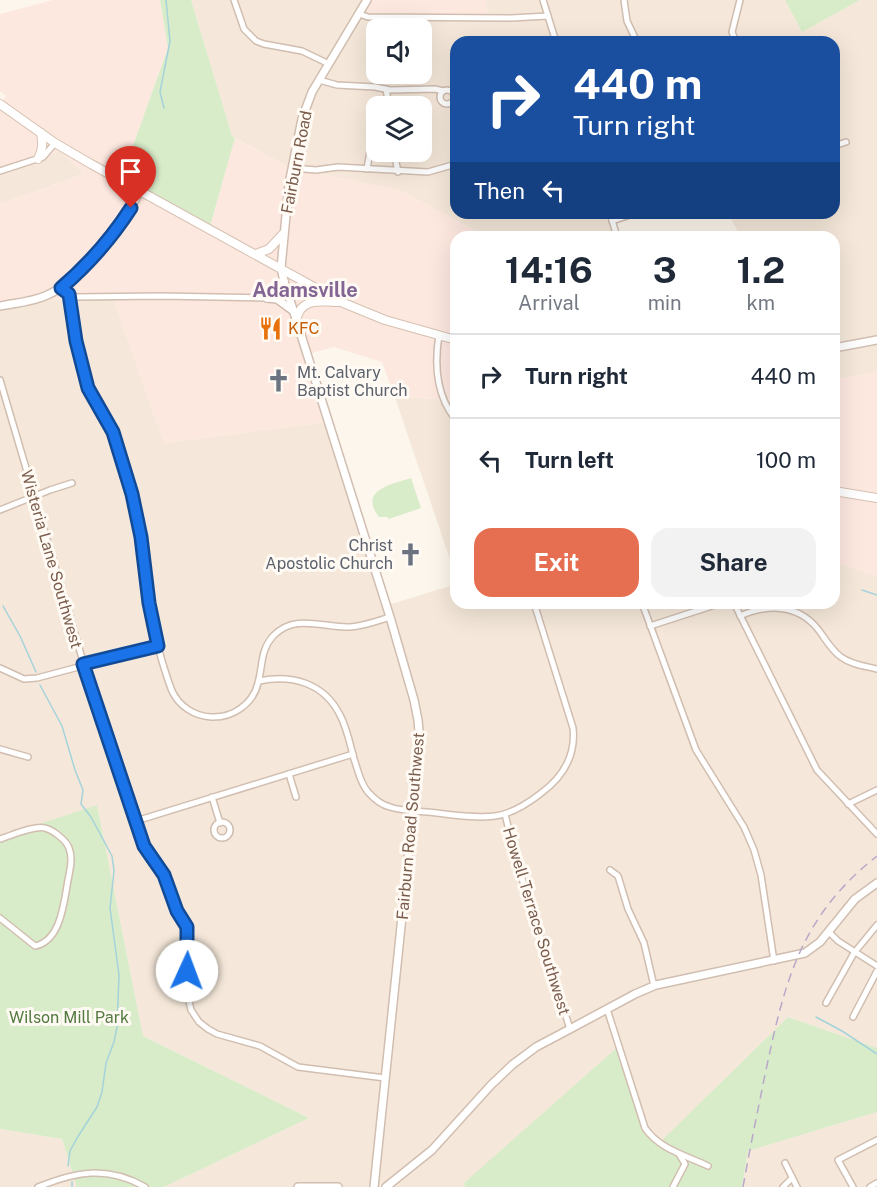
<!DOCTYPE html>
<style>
:root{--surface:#fff;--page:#f2f2f3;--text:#1f2937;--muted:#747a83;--line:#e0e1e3;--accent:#e76f51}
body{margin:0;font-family:"Public Sans",sans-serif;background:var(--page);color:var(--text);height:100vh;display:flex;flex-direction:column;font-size:22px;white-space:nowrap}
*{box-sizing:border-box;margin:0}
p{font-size:20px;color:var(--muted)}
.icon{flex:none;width:33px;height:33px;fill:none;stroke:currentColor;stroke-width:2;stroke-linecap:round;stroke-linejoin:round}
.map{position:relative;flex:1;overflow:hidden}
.details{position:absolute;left:450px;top:231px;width:390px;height:378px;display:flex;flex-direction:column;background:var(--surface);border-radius:18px;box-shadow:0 6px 24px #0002}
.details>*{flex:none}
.banner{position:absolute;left:450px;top:36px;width:390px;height:183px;border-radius:18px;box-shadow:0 6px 24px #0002;background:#1a4fa0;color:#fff;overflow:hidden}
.controls{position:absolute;left:366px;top:18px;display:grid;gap:12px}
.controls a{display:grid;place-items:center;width:66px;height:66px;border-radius:12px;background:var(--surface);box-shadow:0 6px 24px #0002;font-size:30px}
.pin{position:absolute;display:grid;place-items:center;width:51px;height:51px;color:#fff;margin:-62px -26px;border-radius:50% 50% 50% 0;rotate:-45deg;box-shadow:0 0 6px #0007}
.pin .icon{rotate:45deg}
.me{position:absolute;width:66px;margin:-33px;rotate:2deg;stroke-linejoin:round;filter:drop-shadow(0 0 4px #0008)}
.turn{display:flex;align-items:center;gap:21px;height:126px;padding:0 24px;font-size:27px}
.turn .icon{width:78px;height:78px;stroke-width:2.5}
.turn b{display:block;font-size:42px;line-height:51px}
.then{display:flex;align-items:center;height:57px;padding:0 24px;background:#0003;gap:12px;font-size:22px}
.eta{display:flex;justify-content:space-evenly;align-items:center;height:102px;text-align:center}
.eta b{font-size:36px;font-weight:700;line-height:42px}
.cta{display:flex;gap:12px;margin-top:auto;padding:12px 24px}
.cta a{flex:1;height:69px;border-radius:18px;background:var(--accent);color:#fff;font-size:24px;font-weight:700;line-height:69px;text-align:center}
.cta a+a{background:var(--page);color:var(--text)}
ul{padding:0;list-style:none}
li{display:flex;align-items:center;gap:18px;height:84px;padding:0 24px;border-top:2px solid var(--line)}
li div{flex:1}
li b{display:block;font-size:22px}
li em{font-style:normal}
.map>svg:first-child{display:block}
</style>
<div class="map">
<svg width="877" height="1187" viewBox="0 0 877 1187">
<rect width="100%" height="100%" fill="#fdf6ec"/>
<!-- residential -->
<g fill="#f5e8da" fill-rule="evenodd">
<path d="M191 0H365L487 20 486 0H785L802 32 860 0H877V372L834 380V237H741L728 213H834V42H456V213H631L609 220 614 237H488L399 190 290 168 232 136ZM376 28H422V74H376ZM376 106H422V152H376Z"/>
<polygon points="60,151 84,174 0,204 0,170"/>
<polygon points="112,294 164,443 326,422 382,607 456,584 456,603 834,603 834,562 877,576 877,1048 788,1017 656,1147 649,1133 464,1182 465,1187 164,1187 309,1118 143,1036 97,806 0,837 0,305"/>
<polygon points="395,397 456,400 456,577 402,418"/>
<polygon points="877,1112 877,1187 742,1187 748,1151"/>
<polygon points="0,1129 62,1139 77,1187 0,1187"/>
</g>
<!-- commercial -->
<g fill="#fde8e0">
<polygon points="53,0 160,0 168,48 120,182 208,233 235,138 290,168 399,190 488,237 456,237 456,400 395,397 382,362 334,347 308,354 326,422 164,443 112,294 0,305 0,204 84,174 60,151 0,170 0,105 6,96 0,91 0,14"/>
<polygon points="365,0 486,0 487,20 359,16"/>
<polygon points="877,372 877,576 834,562 834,380"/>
</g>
<!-- green -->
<g fill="#d8ecc9">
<polygon points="160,0 191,0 232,136 235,138 208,233 120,182 168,48"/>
<polygon points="785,0 860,0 802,32"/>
<path d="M411 478 421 508 389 519 387 517H379C358 490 392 484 411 478Z"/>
<polygon points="97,805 143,1036 309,1118 164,1187 77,1187 62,1139 0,1129 0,837"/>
<polygon points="788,1017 877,1048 877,1112 748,1151 742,1187 465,1187 464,1183 620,1045 649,1133 656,1146"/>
</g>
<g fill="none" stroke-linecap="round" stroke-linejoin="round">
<!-- stream -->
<g stroke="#a5d3da" stroke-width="1.5">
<polyline points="164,108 160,92 170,41 166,0"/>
<polyline points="862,590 877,595"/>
<polyline points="3,606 20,636 36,672"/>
<polyline points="40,685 62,726 75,770 83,790 81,804 91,817 112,856 114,871 110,908 119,975 117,1027 114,1042 106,1063 102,1092 97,1107 77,1138 70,1151 68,1166"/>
<polyline points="816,1017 842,1031 877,1054"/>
<polyline points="72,1182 72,1187"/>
</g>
<defs>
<g id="minor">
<polyline points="234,0 244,29 256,41 264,44 302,51 329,64"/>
<polyline points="543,0 556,42"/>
<polyline points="624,0 627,21 637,42"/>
<polyline points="359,14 368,17 511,18 548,16"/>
<polyline points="736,42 732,32 740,0"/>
<polyline points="319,80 337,85 375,87 390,90 435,89 443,91"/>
<polyline points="386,89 389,106"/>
<circle cx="447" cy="97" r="7"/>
<polyline points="834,146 846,142"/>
<polyline points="394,152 398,172"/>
<polyline points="292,168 316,170 338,167 428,172 456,164"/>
<polyline points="367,169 370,151 376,147"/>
<polyline points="0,171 43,157 55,143"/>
<polyline points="610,213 617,237"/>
<polyline points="612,221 636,213"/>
<polyline points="61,288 76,297 161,296 267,298"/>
<path d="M69 294C69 316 80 367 88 387 92 398 101 408 106 419 118 442 126 470 133 496 146 550 146 607 162 661 165 671 168 681 172 691 179 706 194 716 211 717 233 718 253 704 258 683 263 665 260 651 273 636 295 613 323 628 350 627 364 626 377 621 390 617"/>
<path d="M439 335C434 366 436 396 456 420"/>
<polyline points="0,380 95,702 116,759 144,846 164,875 177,911 187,927 186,988 191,1010 199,1022 208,1029 217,1034 260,1046 298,1067 385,1078"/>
<polyline points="0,510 50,490 72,483"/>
<polyline points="642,603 696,750 744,827 754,850 761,875 774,961"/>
<polyline points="734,603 817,770 877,834"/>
<path d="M740 616C767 604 797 604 817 628 825 638 831 650 841 657 852 665 865 666 877 669"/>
<polyline points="650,626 721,603"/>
<polyline points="0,668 24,679 37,678 158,646"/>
<path d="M259 681C292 674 324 683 340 715 347 728 350 744 354 759 358 770 360 783 368 792 374 799 382 805 390 807 402 811 415 811 427 812 449 814 473 819 495 816 512 814 527 804 540 794 562 778 576 756 573 728L534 603"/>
<polyline points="0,749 28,757"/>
<polyline points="289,774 296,797"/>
<polyline points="212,797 220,823"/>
<polyline points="848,804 877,790"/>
<polyline points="505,814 516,860 570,1029"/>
<polyline points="136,821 353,754"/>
<circle cx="222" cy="830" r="8"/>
<path d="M0 839C10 836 35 825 45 828 53 830 66 840 69 848 73 858 70 870 68 880 64 902 61 941 35 946L0 918"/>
<polyline points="610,870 618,876 628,909 644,943 654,986"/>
<polyline points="828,931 838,941 877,966"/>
<polyline points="826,1003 854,953 877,925"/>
<path d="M607 1009 645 1128C659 1149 687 1156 708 1166"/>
<polyline points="853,1017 877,971"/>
<polyline points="785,1163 797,1187"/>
<path d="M38 1187C75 1172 107 1165 145 1187"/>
<polyline points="673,1187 685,1164 679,1154"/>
<polyline points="783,1187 792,1178"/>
<polyline points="853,1187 838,1160 877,1140"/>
<polyline points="870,1187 877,1183"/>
</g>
<g id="tertiary">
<polyline points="367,0 312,92 302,119 289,184 281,268 284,281 390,617 414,700 418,720 420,743 374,1187"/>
<polyline points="267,298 277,299 292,310"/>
<polyline points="267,298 275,294 284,281"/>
<path d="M0 306C15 303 31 302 45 296 84 280 121 227 140 191"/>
<polyline points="834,348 877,340"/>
<polyline points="298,1187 338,1187"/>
<polyline points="386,1187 432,1150 491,1085 512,1065 536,1047 570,1029 635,994 656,985 805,953 820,942 855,899 877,883"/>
</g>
<g id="secondary">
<polyline points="0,104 55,143 91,164 341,302 385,320 456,340"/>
<path d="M38 159C43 150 43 143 41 133"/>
<polyline points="256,254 269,249 283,234"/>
<path d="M296 321C300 298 319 301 337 302"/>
<polyline points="834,491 877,498"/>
</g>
</defs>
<!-- minor casing -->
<use href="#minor" stroke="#d1beb0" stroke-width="8"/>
<!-- tertiary casing -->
<use href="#tertiary" stroke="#d1beb0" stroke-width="10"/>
<!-- secondary casing -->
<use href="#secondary" stroke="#d6c0b0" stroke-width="10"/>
<!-- minor -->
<use href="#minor" stroke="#fff" stroke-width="5"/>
<!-- tertiary -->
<use href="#tertiary" stroke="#fff" stroke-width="7"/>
<!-- secondary -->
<use href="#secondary" stroke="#fff" stroke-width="8"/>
<!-- rail -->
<path stroke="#b9a8c9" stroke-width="1.5" stroke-dasharray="9 6" stroke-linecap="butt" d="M743 1187C750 1148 758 1109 766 1070 785 980 801 916 877 856"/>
</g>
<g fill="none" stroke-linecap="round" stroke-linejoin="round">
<defs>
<path id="route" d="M131 208C111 239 89 264 61 288L69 294 76 341 88 388 113 432 132 494 141 537 149 603 158 646 83 664 144 846 164 875 177 911 187 927V971"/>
</defs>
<!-- route casing -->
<use href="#route" stroke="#114b97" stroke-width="15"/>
<!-- route -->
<use href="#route" stroke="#1a73e8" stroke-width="10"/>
</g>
<!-- icons -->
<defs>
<symbol id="restaurant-bare" viewBox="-9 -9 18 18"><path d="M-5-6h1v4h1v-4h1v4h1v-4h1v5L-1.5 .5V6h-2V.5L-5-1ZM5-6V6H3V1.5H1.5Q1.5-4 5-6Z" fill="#e8710a" stroke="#fffaf3" stroke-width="2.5" paint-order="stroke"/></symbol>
<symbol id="church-bare" viewBox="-9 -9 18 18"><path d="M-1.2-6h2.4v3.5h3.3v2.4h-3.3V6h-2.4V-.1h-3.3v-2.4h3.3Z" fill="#6b7280" stroke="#fffaf3" stroke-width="2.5" paint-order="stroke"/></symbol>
</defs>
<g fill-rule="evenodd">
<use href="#restaurant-bare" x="254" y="312" width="33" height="33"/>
<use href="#church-bare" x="262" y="364" width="33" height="33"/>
<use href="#church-bare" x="394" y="538" width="33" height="33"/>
</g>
<g text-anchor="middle" stroke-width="6" stroke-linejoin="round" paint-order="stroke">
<!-- street labels -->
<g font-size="16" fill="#7a5c4d" stroke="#fffaf3">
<text transform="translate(296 162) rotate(-79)" y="6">Fairburn Road</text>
<text transform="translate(52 559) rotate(74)" y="6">Wisteria Lane Southwest</text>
<text transform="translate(410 826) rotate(-85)" y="6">Fairburn Road Southwest</text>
<text transform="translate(537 921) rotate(73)" y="6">Howell Terrace Southwest</text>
</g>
<!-- food labels -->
<g font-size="16" fill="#c56008" stroke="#fffaf3" text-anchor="start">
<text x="288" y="334">KFC</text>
</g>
<!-- worship labels -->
<g font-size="16" fill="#5b616d" stroke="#fffaf3" text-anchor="start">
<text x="297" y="378">Mt. Calvary<tspan x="297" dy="18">Baptist Church</tspan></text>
<text x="393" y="551" text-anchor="end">Christ<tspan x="393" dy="18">Apostolic Church</tspan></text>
</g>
<!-- park labels -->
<g font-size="16" fill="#537a41" stroke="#fffaf3">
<text x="69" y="1023">Wilson Mill Park</text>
</g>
<!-- quarter labels -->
<g font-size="20" font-weight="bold" fill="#846695" stroke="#fffaf3">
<text x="305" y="297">Adamsville</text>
</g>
</g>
</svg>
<div class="controls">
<a><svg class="icon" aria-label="sound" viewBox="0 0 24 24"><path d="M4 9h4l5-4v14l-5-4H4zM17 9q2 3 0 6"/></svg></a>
<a><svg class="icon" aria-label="layers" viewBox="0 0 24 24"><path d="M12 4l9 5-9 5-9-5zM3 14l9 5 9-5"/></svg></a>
</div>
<div class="pin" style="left:131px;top:208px;background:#d93025"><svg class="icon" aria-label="arrive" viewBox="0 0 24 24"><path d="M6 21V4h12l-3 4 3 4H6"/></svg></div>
<svg class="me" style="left:187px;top:971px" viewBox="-20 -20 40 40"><circle r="19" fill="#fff"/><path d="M0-13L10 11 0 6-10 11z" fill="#1a73e8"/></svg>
<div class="banner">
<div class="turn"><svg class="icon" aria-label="right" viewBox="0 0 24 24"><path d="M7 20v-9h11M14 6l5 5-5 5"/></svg><div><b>440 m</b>Turn right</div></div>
<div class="then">Then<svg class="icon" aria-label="left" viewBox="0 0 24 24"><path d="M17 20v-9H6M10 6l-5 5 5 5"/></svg></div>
</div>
<section class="details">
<div class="eta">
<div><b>14:16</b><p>Arrival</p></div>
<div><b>3</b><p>min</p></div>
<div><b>1.2</b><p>km</p></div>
</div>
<ul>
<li><svg class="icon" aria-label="right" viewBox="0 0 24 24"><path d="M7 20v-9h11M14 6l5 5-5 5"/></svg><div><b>Turn right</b></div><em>440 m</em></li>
<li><svg class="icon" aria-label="left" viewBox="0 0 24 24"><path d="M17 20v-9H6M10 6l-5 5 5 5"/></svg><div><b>Turn left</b></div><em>100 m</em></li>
</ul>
<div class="cta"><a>Exit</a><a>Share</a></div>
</section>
</div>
